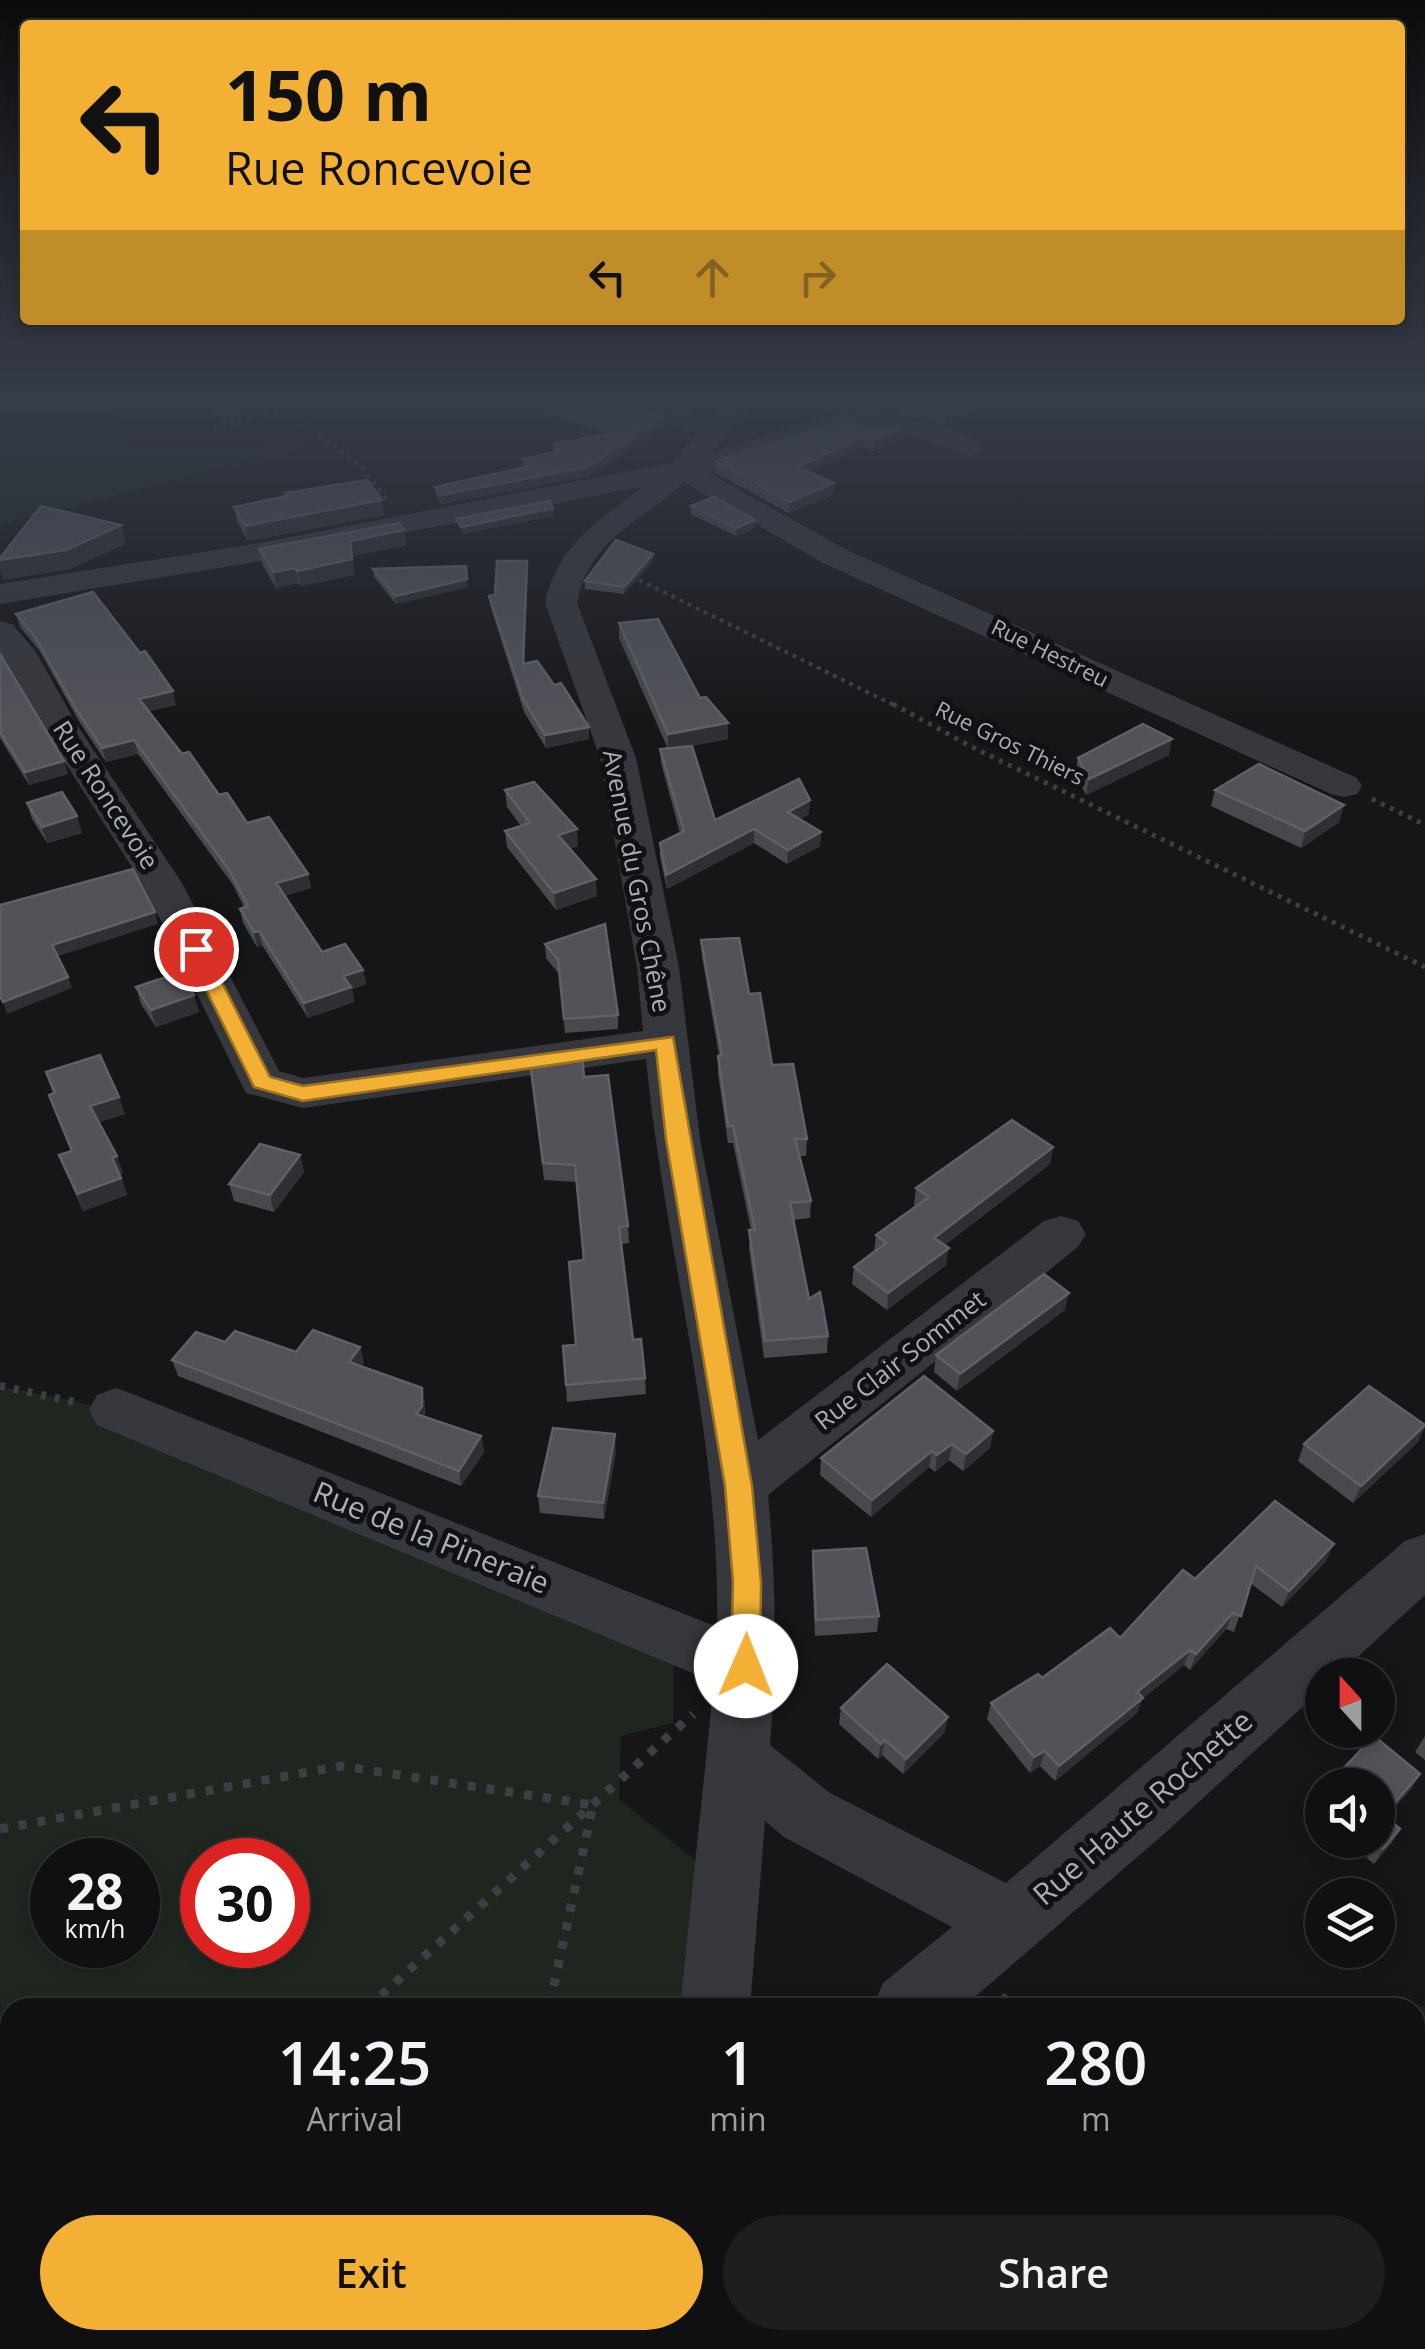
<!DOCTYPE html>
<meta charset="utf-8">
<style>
:root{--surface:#101012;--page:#1e1e20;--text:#f1f3f6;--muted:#9c9d9f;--line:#303032;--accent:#f2b134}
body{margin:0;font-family:"Open Sans",sans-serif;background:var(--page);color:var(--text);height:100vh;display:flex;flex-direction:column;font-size:38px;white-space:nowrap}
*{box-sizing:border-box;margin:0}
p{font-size:32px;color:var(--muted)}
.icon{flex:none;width:55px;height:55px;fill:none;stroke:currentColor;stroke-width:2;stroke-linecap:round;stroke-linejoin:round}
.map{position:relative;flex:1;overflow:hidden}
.panel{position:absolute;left:0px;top:1998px;width:1425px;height:352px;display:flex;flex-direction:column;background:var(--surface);border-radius:30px 30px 0 0;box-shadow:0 5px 15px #0003,0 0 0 2px var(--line)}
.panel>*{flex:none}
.guide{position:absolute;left:20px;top:20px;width:1385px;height:305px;border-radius:10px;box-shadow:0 5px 15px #0003,0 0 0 2px var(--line);background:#f2b134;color:#111;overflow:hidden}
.needle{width:65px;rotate:339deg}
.tools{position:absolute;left:1305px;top:1658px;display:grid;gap:20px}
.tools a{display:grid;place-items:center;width:90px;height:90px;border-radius:50%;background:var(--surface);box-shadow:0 5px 15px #0003,0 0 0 2px var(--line);font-size:50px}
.speed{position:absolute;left:30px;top:1838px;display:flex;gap:20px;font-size:50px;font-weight:700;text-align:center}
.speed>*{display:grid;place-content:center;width:130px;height:130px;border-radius:50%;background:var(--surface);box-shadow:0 5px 15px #0003,0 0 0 2px var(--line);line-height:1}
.speed small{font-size:25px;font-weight:400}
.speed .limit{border:15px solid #d22;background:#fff;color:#111}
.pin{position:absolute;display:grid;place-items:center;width:85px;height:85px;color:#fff;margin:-42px;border:5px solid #fff;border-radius:50%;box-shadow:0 2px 10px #0007}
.me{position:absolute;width:110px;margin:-55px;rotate:1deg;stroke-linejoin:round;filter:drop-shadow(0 0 8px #0008)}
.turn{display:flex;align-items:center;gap:35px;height:210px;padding:0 40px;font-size:45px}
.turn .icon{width:130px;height:130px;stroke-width:2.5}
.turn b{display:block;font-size:70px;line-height:85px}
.lanes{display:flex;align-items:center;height:95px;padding:0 40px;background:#0003;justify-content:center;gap:50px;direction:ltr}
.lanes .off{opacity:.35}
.eta{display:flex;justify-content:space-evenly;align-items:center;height:170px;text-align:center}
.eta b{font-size:60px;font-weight:600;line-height:70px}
.primary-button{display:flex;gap:20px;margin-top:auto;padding:20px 40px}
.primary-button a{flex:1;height:115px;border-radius:60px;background:var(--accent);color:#111;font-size:40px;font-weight:600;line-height:115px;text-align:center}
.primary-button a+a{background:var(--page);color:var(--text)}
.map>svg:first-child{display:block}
</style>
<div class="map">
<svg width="1425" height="2349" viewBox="0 0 1425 2349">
<rect width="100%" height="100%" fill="#161618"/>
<!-- green -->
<g fill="#1e261f" fill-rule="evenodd">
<polygon points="0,397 105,397 127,450 308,446 0,525"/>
<path d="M0 1386 116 1410 674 1638 673 1723 621 1736 619 1799 724 1883 715 2007 10 2008V2340H1415V2008L1425 2006V2349H0ZM52 1860H138V1945H52ZM202 1860H288V1945H202Z"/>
</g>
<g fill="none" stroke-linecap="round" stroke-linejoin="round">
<!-- path-far3 -->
<g stroke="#3d3f44" stroke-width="4" stroke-dasharray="4 5" stroke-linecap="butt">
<polyline points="304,424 360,465 390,503"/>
<polyline points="213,428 278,411"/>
<polyline points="631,576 898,707"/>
</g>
<!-- path-far2 -->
<g stroke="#3d3f44" stroke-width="5" stroke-dasharray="4 6" stroke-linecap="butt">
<polyline points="893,704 972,747 1425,967"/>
<polyline points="1372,799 1425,825"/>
</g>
<!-- path-far1 -->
<polyline stroke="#3d3f44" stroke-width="8" stroke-dasharray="5 9" stroke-linecap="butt" points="0,1386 75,1402"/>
<!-- path -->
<g stroke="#3d3f44" stroke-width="9" stroke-dasharray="8 11" stroke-linecap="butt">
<polyline points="0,1829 341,1766 593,1805 549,2008"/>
<polyline points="1001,1997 1021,2008"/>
<polyline points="367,2008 693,1714"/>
<polyline points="1415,2143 1425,2143"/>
<polyline points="0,2337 10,2328"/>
<polyline points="365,2349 367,2340"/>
</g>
<!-- minor -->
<g fill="#37383d" fill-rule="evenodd">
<polygon points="293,397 324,397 303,410 294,408 290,402"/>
<path d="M576 397H620L709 420 730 397H758L711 453 890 397H930L926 403 878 418C908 417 963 424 983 448L979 454 969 456 915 437 860 436 846 428 707 472 845 549 1357 778 1362 786 1357 794 1344 797 1331 794 823 563 684 482C641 523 589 538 577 603L636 758 679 967 700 1139 758 1440 1044 1221 1061 1216 1078 1221 1086 1234 1078 1247 768 1495C776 1580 777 1660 770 1745L830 1793 1006 1883 1405 1541 1425 1534V1595L1338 1675H1322V1689L1164 1834 962 2008H873L883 1983 952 1927 784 1837 765 1821 750 2008H680L714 1682 97 1425 89 1410 97 1395 116 1388 135 1395 717 1627C721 1436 664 1248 646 1059L303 1108 246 1093 142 883 41 725 0 652V621L12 624 36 652 77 725 182 883 279 1071 303 1078 643 1031 637 967 600 758 545 603C557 545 600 519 645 486L260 561 0 604V584L260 543 672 463 698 433 580 403Z"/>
<polygon points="647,2340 727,2340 726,2349 646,2349"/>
</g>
</g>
<!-- wall -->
<g fill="#47494d">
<polygon points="184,397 286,397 287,405 226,420"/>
<polygon points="449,397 578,397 664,428 587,476 442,504 436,496 435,487 523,468 522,459 554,452 553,444 611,434 514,405 506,410"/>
<polygon points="635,397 713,397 690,411"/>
<polygon points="802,397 878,397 826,413"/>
<polygon points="1005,397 945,423 900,415 901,406"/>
<polygon points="861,428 900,440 873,451 863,447 810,472 833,495 789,513 716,473 716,461"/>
<polygon points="285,493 382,500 384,515 248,541 237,522 234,507 286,496"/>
<polygon points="691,506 755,520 755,528 736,536 691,514"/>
<polygon points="404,530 406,545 352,556 354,575 300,586 298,583 276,588 262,564 259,549"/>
<polygon points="653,554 653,561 624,594 585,589 585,581"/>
<polygon points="527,561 524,663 589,739 546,748 524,712 491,608 489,596 495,595"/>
<polygon points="373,569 468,587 396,604 374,577"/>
<polygon points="16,614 176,705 149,711 182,754 219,795 247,823 308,874 311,888 284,896 322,952 363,970 366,984 352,989 354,1002 308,1018 262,945 257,947 243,923 240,909 244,907 233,885 138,754 106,762 80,723 39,650 20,627"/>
<polygon points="619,623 728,723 728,739 686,747 715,820 809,814 800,819 821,832 820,846 787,864 754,843 667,889 660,857 660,843 680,833 661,763 660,749 668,749 619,638"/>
<polygon points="0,654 68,774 29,785 0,738"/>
<polygon points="1169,755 1086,795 1075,774 1078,758"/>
<polygon points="505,790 578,846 570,849 597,896 556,910 507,847 505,831 521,826 507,807"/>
<polygon points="1215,790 1344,805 1339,822 1301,848 1211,806"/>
<polygon points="27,803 82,833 47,843 32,819"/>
<polygon points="701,940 749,994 772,1065 807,1139 806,1156 800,1156 811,1201 810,1218 793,1220 809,1299 828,1336 827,1353 764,1358 749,1248 751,1230 733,1143 728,1143 718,1073 719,1055 702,957"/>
<polygon points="545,944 618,1015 618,1029 565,1033 559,974 546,958"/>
<polygon points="136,987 194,995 199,1012 156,1027 141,1004"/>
<polygon points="530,1062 584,1077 628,1226 629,1243 621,1244 633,1340 645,1378 646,1394 567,1402 563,1346 576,1345 584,1260 576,1182 544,1180"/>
<polygon points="46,1072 125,1114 99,1122 123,1173 120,1174 127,1195 83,1211 59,1155 71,1151"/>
<polygon points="1053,1147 1050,1164 945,1245 946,1265 887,1310 852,1284 854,1267 874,1252 876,1235 916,1206 914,1205 916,1188"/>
<polygon points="300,1155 304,1172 274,1212 234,1201 229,1184"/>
<polygon points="1065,1310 957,1391 934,1372 936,1355"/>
<polygon points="360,1347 364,1363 361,1366 425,1404 425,1416 481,1436 484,1452 461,1486 178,1376 172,1360"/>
<polygon points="1425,1426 1418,1442 1353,1503 1298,1461 1304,1444"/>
<polygon points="993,1431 990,1448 963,1471 949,1460 935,1472 929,1467 871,1517 820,1475 821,1458"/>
<polygon points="616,1451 604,1519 540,1513 538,1496"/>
<polygon points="1275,1501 1326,1561 1282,1607 1250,1583 1234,1632 1226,1629 1190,1670 1184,1665 1142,1699 1137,1713 1055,1781 1040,1766 1030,1773 987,1719 991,1703 1120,1638 1195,1579"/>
<polygon points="813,1551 879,1616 877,1632 815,1636 812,1567"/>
<polygon points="841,1708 945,1732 903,1774 882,1755 878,1759 839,1724"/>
<polygon points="1425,1736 1425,1760 1415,1752"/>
<polygon points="1420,1774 1411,1789 1386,1817 1400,1829 1391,1844 1374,1864 1346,1840 1378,1840 1378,1785"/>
<polygon points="1322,1791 1322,1820 1311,1810"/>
</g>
<!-- shaded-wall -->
<g fill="#2f3033">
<polygon points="278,397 286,397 287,405 226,420 225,410"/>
<polygon points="513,397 514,405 506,410 505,401"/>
<polygon points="699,397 713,397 690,411 690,403"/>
<polygon points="849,397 878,397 826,413 826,404"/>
<polygon points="985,397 1005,397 945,423 946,414"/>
<polygon points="1337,397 1383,397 1336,403"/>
<polygon points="663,419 664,428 587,476 442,504 441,495 587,467"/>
<polygon points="901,429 900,440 873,451 874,440"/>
<polygon points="864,436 863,447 797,479 797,467"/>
<polygon points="834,483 833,495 789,513 789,502"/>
<polygon points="382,500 384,515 248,541 245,526"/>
<polygon points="553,508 554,516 462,534 461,527"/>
<polygon points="755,520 755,528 736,536 736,528"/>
<polygon points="121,525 126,544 71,569 3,580 0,570 0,560"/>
<polygon points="404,530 406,545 352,556 354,575 300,586 297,571 350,541"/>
<polygon points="653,554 653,561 624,594 624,587"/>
<polygon points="527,561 528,572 524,676 523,664"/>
<polygon points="295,568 298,583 276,588 274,572"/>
<polygon points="467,579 468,587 396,604 395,596"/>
<polygon points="173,691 176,705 143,712 139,699"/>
<polygon points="728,723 728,739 668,750 668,734"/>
<polygon points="589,727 589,739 546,748 545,735"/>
<polygon points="1172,739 1169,755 1086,795 1089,779"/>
<polygon points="134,740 138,754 106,762 102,748"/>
<polygon points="64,761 68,774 29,785 25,772"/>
<polygon points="810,800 809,814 787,826 788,812"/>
<polygon points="1344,805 1339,822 1301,848 1305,831"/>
<polygon points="77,816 82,833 47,843 42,827"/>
<polygon points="577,829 578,846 559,852 558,835"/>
<polygon points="754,829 754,843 667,889 666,875"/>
<polygon points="821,832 820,846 787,864 788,850"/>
<polygon points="308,874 311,888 279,898 276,883"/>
<polygon points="596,879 597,896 556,910 554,893"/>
<polygon points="155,912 158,924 55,957 52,945"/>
<polygon points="259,931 262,945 257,947 254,932"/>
<polygon points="363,970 366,984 352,989 354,1002 308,1018 304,1003 343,976"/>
<polygon points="68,977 72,988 7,1014 3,1002"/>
<polygon points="194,995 199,1012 156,1027 151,1010"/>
<polygon points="119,1097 125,1114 96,1123 90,1106"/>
<polygon points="1053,1147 1050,1164 932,1255 934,1238"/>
<polygon points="300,1155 304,1172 274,1212 270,1195"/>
<polygon points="117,1156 123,1173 118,1175 112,1158"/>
<polygon points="121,1178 127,1195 83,1211 77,1194"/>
<polygon points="949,1248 946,1265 887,1310 888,1293"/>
<polygon points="1069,1293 1065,1310 957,1391 960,1374"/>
<polygon points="360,1347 364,1363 352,1378 349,1362"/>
<polygon points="422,1388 425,1404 425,1421 416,1414"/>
<polygon points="1425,1425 1418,1442 1353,1503 1361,1486"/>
<polygon points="993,1431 990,1448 963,1471 966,1454"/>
<polygon points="615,1434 616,1451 604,1519 603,1503"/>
<polygon points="481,1436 484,1452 461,1486 459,1471"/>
<polygon points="952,1444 949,1460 935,1472 937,1455"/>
<polygon points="932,1451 929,1467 871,1517 872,1500"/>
<polygon points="1334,1544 1326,1561 1282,1607 1289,1591"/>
<polygon points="1233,1613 1226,1629 1190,1670 1196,1654"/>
<polygon points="1190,1650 1184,1665 1142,1699 1137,1713 1055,1781 1059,1766 1137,1692"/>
<polygon points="948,1717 945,1732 903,1774 906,1759"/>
<polygon points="885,1740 882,1755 878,1759 881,1744"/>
<polygon points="1045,1751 1040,1766 1030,1773 1034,1757"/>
<polygon points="1420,1774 1411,1789 1378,1827 1384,1815"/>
<polygon points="1400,1829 1391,1844 1374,1864 1383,1849"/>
</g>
<!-- building -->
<g fill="#525359" stroke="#5f6168" stroke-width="2.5">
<polygon points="200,397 278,397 225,410"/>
<polygon points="486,397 512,397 505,401"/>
<polygon points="514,397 578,397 663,419 587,467 441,495 435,487 530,466 522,459 560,451 553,444 630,430"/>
<polygon points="668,397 699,397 690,403"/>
<polygon points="816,397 849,397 826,404"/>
<polygon points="985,397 946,414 901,406 928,397"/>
<polygon points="846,421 861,428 901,429 874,440 864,436 797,467 834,483 789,502 716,461"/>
<polygon points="367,480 382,500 245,526 234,507 287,496 285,493"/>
<polygon points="714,497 755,520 736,528 691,506"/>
<polygon points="550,501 553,508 461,527 456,519"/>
<polygon points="41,506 121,525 66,550 0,560 0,558"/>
<polygon points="399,523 404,530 350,541 352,559 297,571 295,568 274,572 259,549"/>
<polygon points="616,540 653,554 624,587 585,581"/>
<polygon points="497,561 527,561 523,664 537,661 554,685 561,683 589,727 545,735 523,699 489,596 495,595"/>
<polygon points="466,566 467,579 395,596 373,569"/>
<polygon points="93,592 140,653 145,651 173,691 139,699 182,754 189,752 219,795 227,793 247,823 269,817 308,874 276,883 322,952 345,944 363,970 343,976 351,987 304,1003 259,931 254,932 240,909 248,906 229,870 134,740 102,748 76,709 35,637 16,614"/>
<polygon points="658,619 700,698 706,697 728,723 668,734 619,623"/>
<polygon points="0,654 64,761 25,772 0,732"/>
<polygon points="1143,724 1172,739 1089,779 1078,758"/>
<polygon points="692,746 715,820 799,779 810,800 788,812 821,832 788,850 754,829 666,875 660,843 684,831 660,749"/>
<polygon points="1259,764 1344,805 1305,831 1215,790"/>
<polygon points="534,782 577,829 558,835 596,879 554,893 505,831 530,823 505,790"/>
<polygon points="62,792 77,816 42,827 27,803"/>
<polygon points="133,869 155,912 52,945 68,977 3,1002 0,996 0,905"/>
<polygon points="605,924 618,1015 564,1019 558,960 545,944"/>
<polygon points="739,938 749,994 760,993 772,1065 793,1064 807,1139 795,1139 811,1201 790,1203 809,1299 820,1292 828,1336 765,1341 749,1230 755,1230 733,1126 728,1126 718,1056 722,1055 701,940"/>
<polygon points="181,972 194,995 151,1010 136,987"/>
<polygon points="100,1055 119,1097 90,1106 117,1156 112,1158 121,1178 77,1194 59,1155 72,1151 49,1095 55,1093 46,1072"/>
<polygon points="582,1055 584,1077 608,1075 628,1226 619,1227 633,1340 641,1339 645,1378 566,1385 563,1346 576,1345 569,1262 584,1260 575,1165 543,1163 530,1062"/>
<polygon points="1012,1120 1053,1147 934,1238 949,1248 888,1293 854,1267 886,1243 876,1235 929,1197 916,1188"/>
<polygon points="260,1144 300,1155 270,1195 229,1184"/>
<polygon points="1044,1274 1069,1293 960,1374 936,1355"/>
<polygon points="313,1330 360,1347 349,1362 422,1388 422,1406 416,1414 481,1436 459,1471 172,1360 196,1332 225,1342 235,1331 296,1352"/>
<polygon points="924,1376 993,1431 966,1454 952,1444 937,1455 932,1451 872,1500 821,1458"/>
<polygon points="1369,1386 1425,1425 1361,1486 1304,1444"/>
<polygon points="553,1428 615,1434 603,1503 538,1496"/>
<polygon points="1275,1501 1334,1544 1289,1591 1256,1566 1241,1616 1233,1613 1196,1654 1190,1650 1137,1692 1143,1698 1059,1766 1045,1751 1034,1757 991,1703 1038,1674 1042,1678 1110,1628 1120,1638 1183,1570 1195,1579"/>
<polygon points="866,1548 879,1616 816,1620 813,1551"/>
<polygon points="887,1664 948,1717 906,1759 885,1740 881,1744 841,1708"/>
<polygon points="1374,1736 1420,1774 1384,1815 1400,1829 1383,1849 1372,1840 1378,1840 1378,1785 1328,1785"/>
</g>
<!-- sky -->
<linearGradient id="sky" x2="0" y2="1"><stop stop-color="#0c0c0d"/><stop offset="0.55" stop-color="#363c48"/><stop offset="1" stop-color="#363c48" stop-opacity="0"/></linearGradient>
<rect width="1425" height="726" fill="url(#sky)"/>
<!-- route -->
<polygon fill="#f2b134" stroke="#9d7322" stroke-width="2.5" points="196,943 205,949 270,1077 303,1086 673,1037 752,1486 761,1582 760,1666 756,1676 746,1680 735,1676 731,1666 733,1582 725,1486 666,1139 656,1050 303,1101 254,1087 186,949"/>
<g text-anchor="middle" stroke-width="10" stroke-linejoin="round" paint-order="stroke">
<!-- far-street labels -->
<g font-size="22" fill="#a8adb8" stroke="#111113">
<text transform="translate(1050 653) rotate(26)" y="8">Rue Hestreu</text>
<text transform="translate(1010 743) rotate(26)" y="8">Rue Gros Thiers</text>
</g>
<!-- street labels -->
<g font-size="25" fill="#a8adb8" stroke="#111113">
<text transform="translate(106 795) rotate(57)" y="9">Rue Roncevoie</text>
<text transform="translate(637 881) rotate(79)" y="9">Avenue du Gros Chêne</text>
<text transform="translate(900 1360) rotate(-38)" y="9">Rue Clair Sommet</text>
</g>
<!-- near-street labels -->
<g font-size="30" fill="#a8adb8" stroke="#111113">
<text transform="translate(431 1538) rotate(22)" y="10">Rue de la Pineraie</text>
<text transform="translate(1143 1808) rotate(-41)" y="10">Rue Haute Rochette</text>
</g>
</g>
</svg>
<div class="tools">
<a><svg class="needle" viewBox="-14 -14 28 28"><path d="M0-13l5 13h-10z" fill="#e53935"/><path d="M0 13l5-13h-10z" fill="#9c9d9f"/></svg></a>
<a><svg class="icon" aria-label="sound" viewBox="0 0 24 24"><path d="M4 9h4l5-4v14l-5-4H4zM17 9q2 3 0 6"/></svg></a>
<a><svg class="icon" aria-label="layers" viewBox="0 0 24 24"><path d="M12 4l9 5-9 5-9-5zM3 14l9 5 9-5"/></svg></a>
</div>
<div class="speed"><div>28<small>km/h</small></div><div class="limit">30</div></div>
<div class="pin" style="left:196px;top:949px;background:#d93025"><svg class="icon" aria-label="arrive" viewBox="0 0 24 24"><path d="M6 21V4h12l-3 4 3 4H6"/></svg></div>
<svg class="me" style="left:746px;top:1666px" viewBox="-20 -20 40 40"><circle r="19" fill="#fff"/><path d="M0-13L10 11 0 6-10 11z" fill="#f2b134"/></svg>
<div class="guide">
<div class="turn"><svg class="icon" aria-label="left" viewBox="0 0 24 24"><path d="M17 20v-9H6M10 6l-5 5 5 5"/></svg><div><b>150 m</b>Rue Roncevoie</div></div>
<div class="lanes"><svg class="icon" aria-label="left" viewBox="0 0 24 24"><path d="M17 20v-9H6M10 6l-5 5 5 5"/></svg><svg class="icon off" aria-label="ahead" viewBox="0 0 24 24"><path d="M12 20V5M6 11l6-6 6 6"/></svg><svg class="icon off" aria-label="right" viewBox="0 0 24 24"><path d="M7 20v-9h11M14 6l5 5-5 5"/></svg></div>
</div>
<section class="panel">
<div class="eta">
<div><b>14:25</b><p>Arrival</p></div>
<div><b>1</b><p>min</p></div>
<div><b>280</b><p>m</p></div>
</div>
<div class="primary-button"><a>Exit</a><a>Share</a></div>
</section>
</div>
